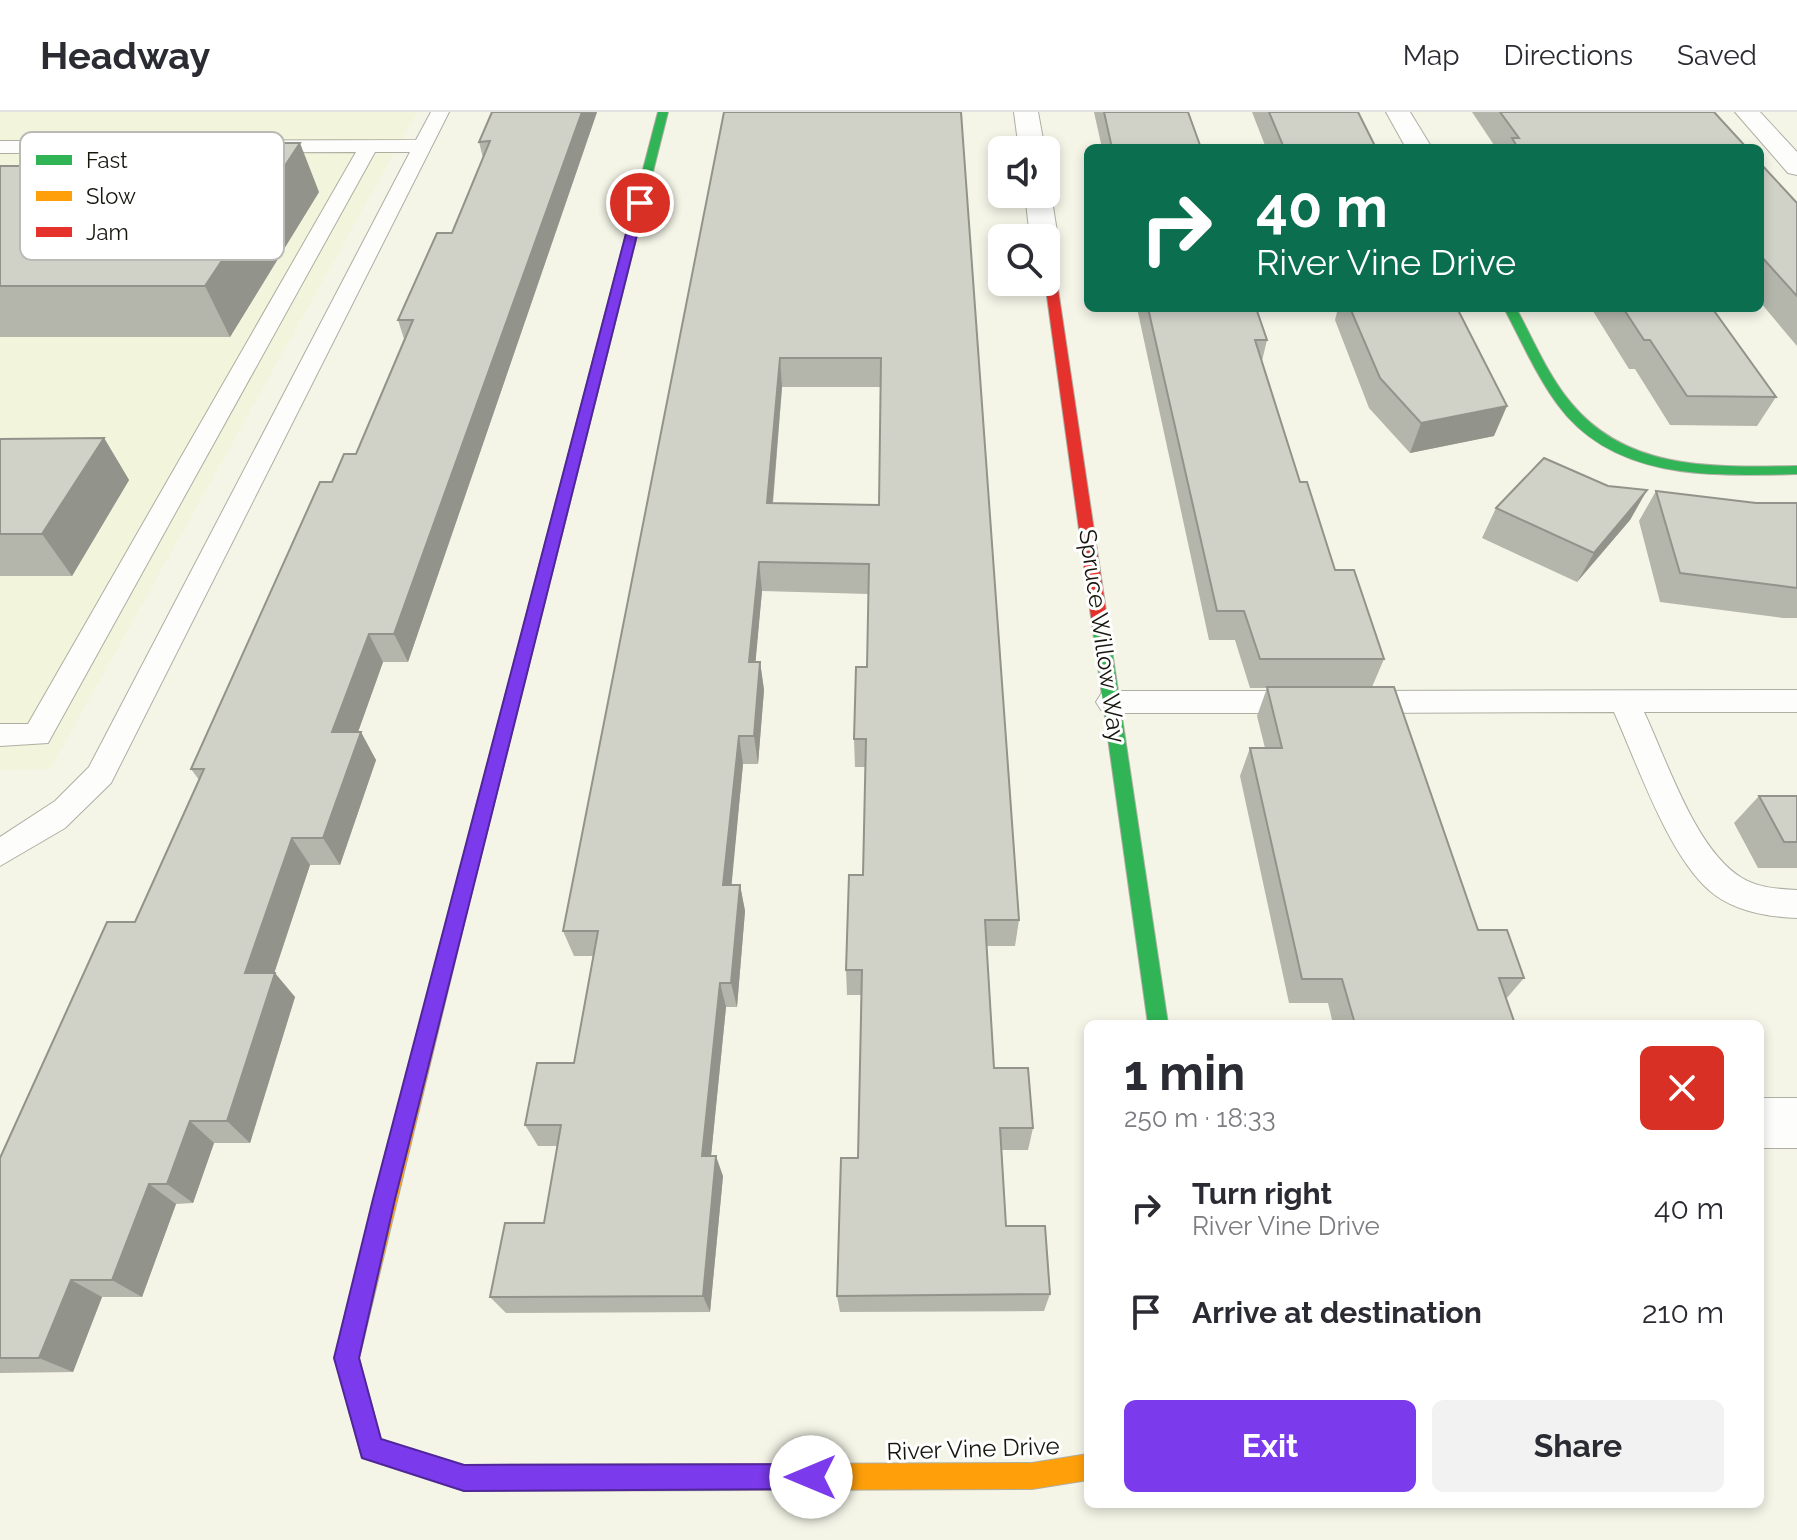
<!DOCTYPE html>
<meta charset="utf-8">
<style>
:root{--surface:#fff;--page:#f2f2f3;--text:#2b2b33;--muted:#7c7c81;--line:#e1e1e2;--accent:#7c3aed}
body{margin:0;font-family:Raleway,sans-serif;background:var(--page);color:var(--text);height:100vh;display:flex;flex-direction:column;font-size:30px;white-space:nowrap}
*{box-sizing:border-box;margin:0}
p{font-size:26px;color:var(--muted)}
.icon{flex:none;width:44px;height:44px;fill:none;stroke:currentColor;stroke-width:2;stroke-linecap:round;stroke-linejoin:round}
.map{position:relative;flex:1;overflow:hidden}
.panel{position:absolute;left:1084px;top:908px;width:680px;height:488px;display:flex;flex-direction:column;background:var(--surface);border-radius:12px;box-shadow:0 4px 12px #0003}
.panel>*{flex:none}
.banner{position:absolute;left:1084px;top:32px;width:680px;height:168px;border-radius:12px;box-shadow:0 4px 12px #0003;background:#0b6e4f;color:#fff;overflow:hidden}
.buttons{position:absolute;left:988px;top:24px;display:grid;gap:16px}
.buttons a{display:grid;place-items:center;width:72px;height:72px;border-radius:12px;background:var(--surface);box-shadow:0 4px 12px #0003;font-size:40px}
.pin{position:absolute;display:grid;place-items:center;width:68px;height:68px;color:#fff;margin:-34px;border:4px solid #fff;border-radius:50%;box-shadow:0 2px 8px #0007}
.me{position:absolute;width:88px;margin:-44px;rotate:270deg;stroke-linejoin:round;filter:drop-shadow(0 0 6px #0008)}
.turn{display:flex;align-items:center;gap:28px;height:168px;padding:0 40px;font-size:36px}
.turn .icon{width:104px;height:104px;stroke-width:2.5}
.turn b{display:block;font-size:56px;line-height:68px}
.round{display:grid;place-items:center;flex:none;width:84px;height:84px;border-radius:12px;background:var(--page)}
.overview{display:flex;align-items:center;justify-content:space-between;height:136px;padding:0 40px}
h1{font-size:48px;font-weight:700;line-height:60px}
.button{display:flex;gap:16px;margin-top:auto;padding:16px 40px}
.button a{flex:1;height:92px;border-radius:12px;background:var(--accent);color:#fff;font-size:32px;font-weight:700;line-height:92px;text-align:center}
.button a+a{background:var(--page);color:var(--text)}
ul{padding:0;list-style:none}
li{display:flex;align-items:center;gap:24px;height:104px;padding:0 40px}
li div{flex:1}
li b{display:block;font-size:30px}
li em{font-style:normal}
header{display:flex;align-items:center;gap:48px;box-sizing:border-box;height:112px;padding:0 40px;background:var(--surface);border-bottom:2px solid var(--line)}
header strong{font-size:38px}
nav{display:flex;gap:44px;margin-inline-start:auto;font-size:28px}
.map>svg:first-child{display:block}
</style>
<header>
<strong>Headway</strong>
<nav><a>Map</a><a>Directions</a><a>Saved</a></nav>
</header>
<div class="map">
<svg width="1797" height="1428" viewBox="0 0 1797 1428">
<rect width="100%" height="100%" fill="#f4f5e7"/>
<!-- built -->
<polygon fill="#f2f4db" points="0,0 417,0 50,657 0,658"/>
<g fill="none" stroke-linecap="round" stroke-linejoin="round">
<defs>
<g id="lane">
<polygon points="431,0 449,0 111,671 65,716 0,754 0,725 55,689 89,655 410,40 375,40 48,631 0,634 0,612 28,612 356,40 0,41 0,29 416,28"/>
<path d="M1797 578V600H1644C1667 648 1695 738 1742 766 1759 776 1778 777 1797 778V806C1768 805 1733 799 1710 779 1668 743 1637 651 1614 600L1355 601 1345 598 1340 590 1345 582 1355 579Z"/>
<polygon points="1111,579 1304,579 1314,582 1319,590 1314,598 1304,601 1111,601 1101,598 1096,590 1101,582"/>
</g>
<g id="street">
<polygon points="1014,0 1038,0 1045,38 1019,38"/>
<polygon points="1386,0 1410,0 1432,36 1406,36"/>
<polygon points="1735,0 1760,0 1797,40 1797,63 1788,61"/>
<polygon points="1046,76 1051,82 1058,126 1046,134 1046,126 1030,126 1025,82 1046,82"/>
<rect x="1760" y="986" width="37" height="50"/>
</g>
<g id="fast">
<polygon points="658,0 668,0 468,795 466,801 459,803 452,801 450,795"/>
<path d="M1504 196H1516C1533 227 1548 264 1571 291 1628 360 1715 355 1797 354V362C1713 364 1614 369 1558 293 1536 263 1521 228 1504 196Z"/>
<polygon points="1101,513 1109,519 1168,912 1148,912 1093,519"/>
<polygon points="353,1257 362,1260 365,1269 381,1328 464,1353 755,1352 764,1356 768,1365 764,1374 755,1378 464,1379 362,1346 341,1269 344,1260"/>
</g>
<g id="slow">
<polygon points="459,787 466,789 468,795 359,1246 365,1269 362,1278 353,1281 344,1278 335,1246 450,795 452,789"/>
<polygon points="1088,1342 1088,1368 1032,1377 755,1378 746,1374 742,1365 746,1356 755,1352 1032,1351"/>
</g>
<polygon id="jam" points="1046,134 1052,137 1109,519 1101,525 1093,519 1045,170"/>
</defs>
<!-- lane casing -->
<use href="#lane" stroke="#aeaea3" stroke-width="2"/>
<!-- street casing -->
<use href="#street" stroke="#aeaea3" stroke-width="2"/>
<!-- fast casing -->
<use href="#fast" stroke="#aeaea3" stroke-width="2"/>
<!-- slow casing -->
<use href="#slow" stroke="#aeaea3" stroke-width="2"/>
<!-- jam casing -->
<use href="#jam" stroke="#aeaea3" stroke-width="2"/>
<!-- lane -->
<use href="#lane" fill="#fdfefb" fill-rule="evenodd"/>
<!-- street -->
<use href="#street" fill="#fdfefb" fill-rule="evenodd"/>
<!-- fast -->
<use href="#fast" fill="#30b455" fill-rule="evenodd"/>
<!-- slow -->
<use href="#slow" fill="#ff9f0a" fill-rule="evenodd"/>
<!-- jam -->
<use href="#jam" fill="#e5322d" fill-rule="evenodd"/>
</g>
<!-- wall -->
<g fill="#b4b5ab" fill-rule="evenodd">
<polygon points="597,0 408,550 383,550 358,620 376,648 340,753 310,753 274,861 295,885 250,1031 214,1031 193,1091 176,1092 142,1185 102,1185 73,1260 0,1261 0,1046 135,810 199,668 191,657 332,370 356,342 404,227 398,208 452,121 483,46 479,30"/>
<path d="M724 0H961L1019 808 1015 834H986L994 956 1033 1016 1028 1038H1002L1006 1114 1050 1182 1044 1199 840 1200 837 1184 858 1046 861 883H847L846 858 863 763 865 655H855L854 627 867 555 869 482 762 479 755 550H760L764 578 758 652H743L731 773H740L745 799 737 895H726L711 1044 723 1064 710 1200 506 1201 490 1185 544 1111 557 1034H538L525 1013 574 951 593 844H574L563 819ZM782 275H881L879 393 773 392Z"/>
<polygon points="1094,0 1188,0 1201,36 1102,36"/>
<polygon points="1252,0 1358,0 1376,36 1266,36"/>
<polygon points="1472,0 1714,0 1747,36 1496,36"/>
<polygon points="1760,51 1797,91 1797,234 1760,190"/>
<polygon points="0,54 319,80 230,225 0,225"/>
<polygon points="1137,196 1256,196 1267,228 1262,249 1300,370 1335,458 1384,547 1372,575 1478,818 1524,866 1506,887 1515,912 1333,912 1328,891 1289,891 1240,664 1250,636 1265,636 1257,604 1267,576 1250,576 1235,528 1209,528"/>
<polygon points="1338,196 1457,196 1494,324 1410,341 1369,296 1335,208"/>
<polygon points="1591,196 1712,196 1776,285 1757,314 1670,313 1635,257 1629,257"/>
<polygon points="104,326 129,368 72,464 0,464 0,327"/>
<polygon points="1608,374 1647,378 1630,408 1577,470 1482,426 1496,396"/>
<polygon points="1656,379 1756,391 1797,391 1797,506 1783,506 1660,490 1639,409"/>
<polygon points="1759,684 1797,684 1797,756 1758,756 1734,711"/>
</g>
<!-- shaded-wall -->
<g fill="#92938b">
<polygon points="582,0 597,0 408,550 394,522"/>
<polygon points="300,31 319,80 230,225 205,174"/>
<polygon points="780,246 782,275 770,421 767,391"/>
<polygon points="1507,294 1494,324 1410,341 1421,311"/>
<polygon points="104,326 129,368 72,464 42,422"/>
<polygon points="1647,378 1630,408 1577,470 1594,441"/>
<polygon points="759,450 762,479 753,578 749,550"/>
<polygon points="369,522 383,550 348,648 332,620"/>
<polygon points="760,550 764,578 758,652 754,624"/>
<polygon points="361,620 376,648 340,753 323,726"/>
<polygon points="739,624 743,652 729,800 723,773"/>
<polygon points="292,726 310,753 266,886 245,861"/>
<polygon points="740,773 745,799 737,895 731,871"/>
<polygon points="275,861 295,885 250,1031 227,1009"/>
<polygon points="720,871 726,895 709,1064 702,1044"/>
<polygon points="190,1009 214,1031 193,1091 167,1072"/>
<polygon points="716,1044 723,1064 710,1200 703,1184"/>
<polygon points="149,1072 176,1092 142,1185 112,1168"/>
<polygon points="71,1168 102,1185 73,1260 39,1246"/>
</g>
<!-- building -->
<g fill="#d1d2c7" stroke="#92938b" stroke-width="2" fill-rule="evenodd">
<polygon points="492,0 582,0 394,522 369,522 332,620 361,620 323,726 292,726 245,861 275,861 227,1009 190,1009 167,1072 149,1072 112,1168 71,1168 39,1246 0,1246 0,1046 107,810 135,810 204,657 191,657 320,370 332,370 344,342 356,342 413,208 398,208 437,121 452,121 490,29 479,30"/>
<path d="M724 0H961L1019 808H985L994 956H1028L1033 1016H1000L1006 1114H1045L1050 1182 837 1184 841 1046H858L862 858H846L849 763H863L866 627H854L856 555H867L869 452 759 450 749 550H760L754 624H739L723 773H740L731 871H720L702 1044H716L703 1184 490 1185 505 1111H544L561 1013H525L537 951H574L598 819H563ZM780 246H881L879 393 767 391Z"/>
<polygon points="1104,0 1188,0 1201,36 1112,36"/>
<polygon points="1269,0 1358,0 1376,36 1284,36"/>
<polygon points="1500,0 1714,0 1747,36 1518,36 1512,26 1519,26"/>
<polygon points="225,31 300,31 205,174 0,174 0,54 68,54 80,40 218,40"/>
<polygon points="1760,51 1797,91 1797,184 1760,143"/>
<polygon points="1148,196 1256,196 1267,228 1255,228 1300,370 1307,370 1335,458 1354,458 1384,547 1260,547 1244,499 1217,499"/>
<polygon points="1350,196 1457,196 1507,294 1421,311 1380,266"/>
<polygon points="1623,196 1712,196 1776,285 1687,284 1650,228 1644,228"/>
<polygon points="104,326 42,422 0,422 0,327"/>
<polygon points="1544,346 1608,374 1647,378 1594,441 1496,396"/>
<polygon points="1656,379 1756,391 1797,391 1797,476 1680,461"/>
<polygon points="1267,575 1394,575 1478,818 1507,818 1524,866 1499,866 1515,912 1355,912 1342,867 1302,867 1250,636 1282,636"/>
<polygon points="1759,684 1797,684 1797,730 1784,730"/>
</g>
<!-- route -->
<polygon fill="#7c3aed" stroke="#51269a" stroke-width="2" points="640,87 645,91 395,1087 359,1246 381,1327 464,1353 811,1352 820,1356 824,1365 820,1374 811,1377 464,1379 362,1346 334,1246 373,1087 634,91"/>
<g text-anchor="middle" stroke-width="6" stroke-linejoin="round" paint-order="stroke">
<!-- street labels -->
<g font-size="24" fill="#16160d" stroke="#fff">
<text transform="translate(1102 524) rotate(82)" y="8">Spruce Willow Way</text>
<text transform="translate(973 1337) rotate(-2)" y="8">River Vine Drive</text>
</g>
</g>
<!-- legend -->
<rect x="20" y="20" width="264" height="128" rx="12" fill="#fff" stroke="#b9b9b6" stroke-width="2"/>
<rect x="36" y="43" width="36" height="10" fill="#30b455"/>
<rect x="36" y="79" width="36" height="10" fill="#ff9f0a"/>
<rect x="36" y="115" width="36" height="10" fill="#e5322d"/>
<g font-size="22" fill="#16160d">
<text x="86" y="56">Fast</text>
<text x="86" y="92">Slow</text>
<text x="86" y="128">Jam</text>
</g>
</svg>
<div class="buttons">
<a><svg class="icon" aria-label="sound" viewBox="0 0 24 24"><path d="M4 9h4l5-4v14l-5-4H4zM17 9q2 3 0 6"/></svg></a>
<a><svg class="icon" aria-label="search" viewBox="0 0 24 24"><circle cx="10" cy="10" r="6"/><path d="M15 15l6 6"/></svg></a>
</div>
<div class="pin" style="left:640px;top:91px;background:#d93025"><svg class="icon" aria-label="arrive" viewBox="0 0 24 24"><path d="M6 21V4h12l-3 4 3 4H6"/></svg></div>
<svg class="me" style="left:811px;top:1365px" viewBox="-20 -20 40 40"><circle r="19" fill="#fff"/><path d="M0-13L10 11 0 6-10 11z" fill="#7c3aed"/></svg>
<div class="banner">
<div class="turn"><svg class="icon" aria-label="right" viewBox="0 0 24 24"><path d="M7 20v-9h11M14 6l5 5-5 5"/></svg><div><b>40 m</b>River Vine Drive</div></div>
</div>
<section class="panel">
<div class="overview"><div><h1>1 min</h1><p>250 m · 18:33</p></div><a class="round" style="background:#d93025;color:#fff"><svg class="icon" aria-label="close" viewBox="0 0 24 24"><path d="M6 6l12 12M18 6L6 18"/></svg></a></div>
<ul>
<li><svg class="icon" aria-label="right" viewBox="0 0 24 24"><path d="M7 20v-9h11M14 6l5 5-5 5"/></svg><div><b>Turn right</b><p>River Vine Drive</p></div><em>40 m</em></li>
<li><svg class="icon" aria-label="arrive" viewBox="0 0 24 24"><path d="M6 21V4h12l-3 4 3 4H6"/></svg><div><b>Arrive at destination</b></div><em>210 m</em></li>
</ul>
<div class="button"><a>Exit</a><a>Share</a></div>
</section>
</div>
